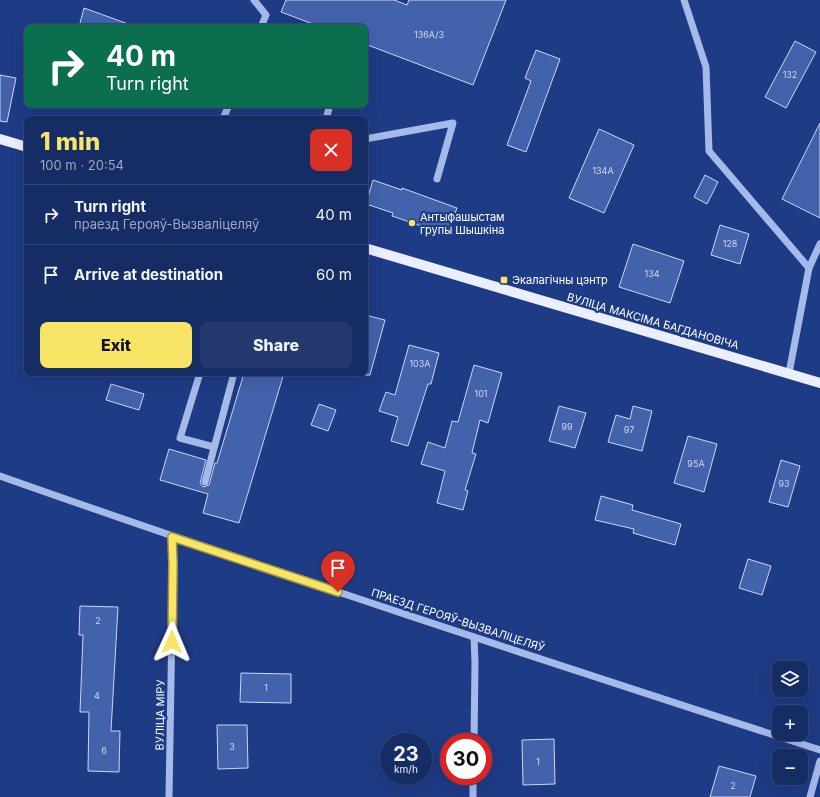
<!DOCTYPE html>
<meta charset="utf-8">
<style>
:root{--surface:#162c64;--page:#23386d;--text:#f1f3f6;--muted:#9ea7bf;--line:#354878;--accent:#f9e565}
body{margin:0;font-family:Inter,sans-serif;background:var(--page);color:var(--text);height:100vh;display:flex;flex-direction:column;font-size:15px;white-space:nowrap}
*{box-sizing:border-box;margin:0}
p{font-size:13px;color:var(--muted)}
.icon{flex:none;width:22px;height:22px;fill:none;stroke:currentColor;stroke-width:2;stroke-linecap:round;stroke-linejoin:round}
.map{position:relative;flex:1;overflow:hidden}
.details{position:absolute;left:24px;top:116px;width:344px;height:260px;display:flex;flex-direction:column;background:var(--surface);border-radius:8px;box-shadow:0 4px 16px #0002,0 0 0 1px var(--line)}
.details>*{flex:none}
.guide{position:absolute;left:24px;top:24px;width:344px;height:84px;border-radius:8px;box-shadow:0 4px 16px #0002,0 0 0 1px var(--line);background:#0b6e4f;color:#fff;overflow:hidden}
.fabs{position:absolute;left:772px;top:661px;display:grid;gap:8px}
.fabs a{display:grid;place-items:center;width:36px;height:36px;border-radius:8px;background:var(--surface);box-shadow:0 4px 16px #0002,0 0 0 1px var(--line);font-size:20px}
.speed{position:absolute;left:380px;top:733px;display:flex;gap:8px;font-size:20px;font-weight:700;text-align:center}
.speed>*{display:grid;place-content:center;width:52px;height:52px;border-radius:50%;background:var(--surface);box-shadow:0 4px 16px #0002,0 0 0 1px var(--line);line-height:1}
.speed small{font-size:10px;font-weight:400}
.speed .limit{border:6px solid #d22;background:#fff;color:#111}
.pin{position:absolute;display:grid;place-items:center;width:34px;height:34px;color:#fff;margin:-41px -17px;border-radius:50% 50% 50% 0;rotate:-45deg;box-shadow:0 0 4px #0007}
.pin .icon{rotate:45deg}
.me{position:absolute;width:44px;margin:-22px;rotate:1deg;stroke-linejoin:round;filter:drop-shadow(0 0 3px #0008)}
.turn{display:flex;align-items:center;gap:14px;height:84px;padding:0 16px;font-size:18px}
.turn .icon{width:52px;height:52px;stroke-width:2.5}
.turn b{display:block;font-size:28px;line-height:34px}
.round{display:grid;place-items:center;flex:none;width:42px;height:42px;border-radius:8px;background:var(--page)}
.head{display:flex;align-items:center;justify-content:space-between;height:68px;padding:0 16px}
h1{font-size:24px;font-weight:800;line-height:30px;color:var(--accent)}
.primary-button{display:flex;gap:8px;margin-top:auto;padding:8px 16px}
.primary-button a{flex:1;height:46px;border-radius:8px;background:var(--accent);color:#111;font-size:16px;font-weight:800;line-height:46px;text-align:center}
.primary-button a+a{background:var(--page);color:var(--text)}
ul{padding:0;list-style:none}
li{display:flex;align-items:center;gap:12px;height:60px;padding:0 16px;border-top:1px solid var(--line)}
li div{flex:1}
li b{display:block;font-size:15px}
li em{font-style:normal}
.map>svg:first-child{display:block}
</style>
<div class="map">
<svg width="820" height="797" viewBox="0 0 820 797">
<rect width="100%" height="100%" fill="#1e3b85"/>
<!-- building -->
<g fill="#4262ac" stroke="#cad8f8">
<polygon points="286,0 394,0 407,5 409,0 506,0 473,85 365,44 365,27 321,27 281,12"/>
<polygon points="84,8 131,25 130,27 79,27"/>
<polygon points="795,41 816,52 786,108 765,97"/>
<polygon points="536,50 560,59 526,152 507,145 531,81 525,78"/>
<polygon points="0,75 16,78 7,122 0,121"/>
<polygon points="820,123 820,218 782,199"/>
<polygon points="599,129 634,145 604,213 569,198"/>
<polygon points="705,175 718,182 707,204 694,197"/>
<polygon points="373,180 402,190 402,188 457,208 447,235 392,216 393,213 366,204"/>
<polygon points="720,225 749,234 740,264 711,255"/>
<polygon points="633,244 684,261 670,303 619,287"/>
<polygon points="365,315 385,320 370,375 365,375"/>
<polygon points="409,345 439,353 431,384 428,384 408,446 391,441 398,417 379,411 386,392 395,395"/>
<polygon points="474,365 502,373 488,423 480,420 472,453 476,454 465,490 468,491 463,510 437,503 445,471 421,464 428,442 445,448 452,421 458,422"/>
<polygon points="244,373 284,373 239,523 203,513 208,494 160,480 169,449 206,460 200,483 203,487 209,485 215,463 217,463"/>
<polygon points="111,384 144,394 139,410 106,400"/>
<polygon points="319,404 336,410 328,431 311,425"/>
<polygon points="559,406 586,413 575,448 549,441"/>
<polygon points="633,406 652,411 642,451 608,442 616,415 630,419"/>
<polygon points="688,436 717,444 704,492 674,483"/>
<polygon points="781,460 800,466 788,507 769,502"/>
<polygon points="601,496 633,505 632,510 681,524 675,545 633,533 634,529 595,520"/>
<polygon points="748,559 771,566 762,595 739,588"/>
<polygon points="80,606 118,607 111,731 120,731 119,772 88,771 89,712 80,712 83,635 79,635"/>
<polygon points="241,673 291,674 291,703 240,702"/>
<polygon points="217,725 247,725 248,768 218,769"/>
<polygon points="554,739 555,784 523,785 522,740"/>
<polygon points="719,766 756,776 750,797 710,797"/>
</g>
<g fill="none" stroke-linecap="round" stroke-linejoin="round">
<!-- minor -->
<g stroke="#a6baea" stroke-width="7">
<polyline points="254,0 266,15 261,27"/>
<polyline points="684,0 706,67 709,151 809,268 789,373"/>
<polyline points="223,119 229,105"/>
<polyline points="326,119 330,105"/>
<polyline points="365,139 453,123 437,179"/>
<polyline points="809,268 820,244"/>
<polyline points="200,373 180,438 214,447"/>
<path d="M0 476C272 572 546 661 820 750"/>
<polyline points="205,482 234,373"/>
<polyline points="474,742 475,662 474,638"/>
<polyline points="169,797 173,564 172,537"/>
<polyline points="473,797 473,776"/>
<polyline points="810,797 820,761"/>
</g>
<!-- major -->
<g stroke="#eaeefe" stroke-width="10">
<polyline points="0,139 27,147"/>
<polyline points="365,248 820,383"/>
</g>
</g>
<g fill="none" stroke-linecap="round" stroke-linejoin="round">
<defs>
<polyline id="route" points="172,642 173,564 172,537 338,592"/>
</defs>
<!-- route casing -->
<use href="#route" stroke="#a29542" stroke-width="10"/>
<!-- route -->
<use href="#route" stroke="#f9e565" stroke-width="7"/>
</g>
<!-- markers -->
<g fill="#f9e565" stroke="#1e3b85" stroke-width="1.5">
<circle cx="412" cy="223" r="4"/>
<rect x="500" y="276" width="8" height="8" rx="2"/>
</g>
<g text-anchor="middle" stroke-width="4" stroke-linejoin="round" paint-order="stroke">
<!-- number labels -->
<g font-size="9" fill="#d0d8ea">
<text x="429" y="38">136А/3</text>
<text x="790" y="78">132</text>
<text x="603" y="174">134А</text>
<text x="730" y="247">128</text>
<text x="652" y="277">134</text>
<text x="420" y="367">103А</text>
<text x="481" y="397">101</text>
<text x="567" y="430">99</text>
<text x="629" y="433">97</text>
<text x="696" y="467">95А</text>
<text x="784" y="487">93</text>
<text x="98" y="624">2</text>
<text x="266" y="691">1</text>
<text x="97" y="699">4</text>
<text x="232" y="750">3</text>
<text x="104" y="754">6</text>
<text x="538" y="765">1</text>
<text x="733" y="789">2</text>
</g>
<!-- poi labels -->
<g font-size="11" fill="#fff" stroke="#1e3b85" text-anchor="start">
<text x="420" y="221">Антыфашыстам<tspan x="420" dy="13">групы Шышкіна</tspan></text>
<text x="512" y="284">Экалагічны цэнтр</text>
</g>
<!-- street labels -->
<g font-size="11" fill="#fff" stroke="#1e3b85">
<text transform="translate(653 321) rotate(16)" y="4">ВУЛІЦА МАКСІМА БАГДАНОВІЧА</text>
<text transform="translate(458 620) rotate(18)" y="4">ПРАЕЗД ГЕРОЯЎ-ВЫЗВАЛІЦЕЛЯЎ</text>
<text transform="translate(160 715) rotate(-89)" y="4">ВУЛІЦА МІРУ</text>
</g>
</g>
</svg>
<div class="fabs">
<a><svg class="icon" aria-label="layers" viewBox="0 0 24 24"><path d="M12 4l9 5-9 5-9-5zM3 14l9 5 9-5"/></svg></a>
<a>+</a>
<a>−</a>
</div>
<div class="speed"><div>23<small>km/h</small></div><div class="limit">30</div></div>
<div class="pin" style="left:338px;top:592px;background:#d93025"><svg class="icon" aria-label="arrive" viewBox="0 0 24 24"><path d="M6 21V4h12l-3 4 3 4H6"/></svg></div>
<svg class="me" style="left:172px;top:642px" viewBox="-20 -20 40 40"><path d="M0-17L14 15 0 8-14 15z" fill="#f9e565" stroke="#fff" stroke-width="4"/></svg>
<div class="guide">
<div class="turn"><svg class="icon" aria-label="right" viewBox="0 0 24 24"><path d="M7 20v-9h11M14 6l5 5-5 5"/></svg><div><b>40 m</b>Turn right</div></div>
</div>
<section class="details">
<div class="head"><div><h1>1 min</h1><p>100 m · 20:54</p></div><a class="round" style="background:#d93025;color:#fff"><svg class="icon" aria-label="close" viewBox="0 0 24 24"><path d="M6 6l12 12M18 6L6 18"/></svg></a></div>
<ul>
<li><svg class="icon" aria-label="right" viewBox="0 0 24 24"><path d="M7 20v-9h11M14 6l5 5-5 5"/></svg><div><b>Turn right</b><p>праезд Герояў-Вызваліцеляў</p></div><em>40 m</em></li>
<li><svg class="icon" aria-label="arrive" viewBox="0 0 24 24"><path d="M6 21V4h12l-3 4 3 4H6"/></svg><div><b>Arrive at destination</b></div><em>60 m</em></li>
</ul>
<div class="primary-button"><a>Exit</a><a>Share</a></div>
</section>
</div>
